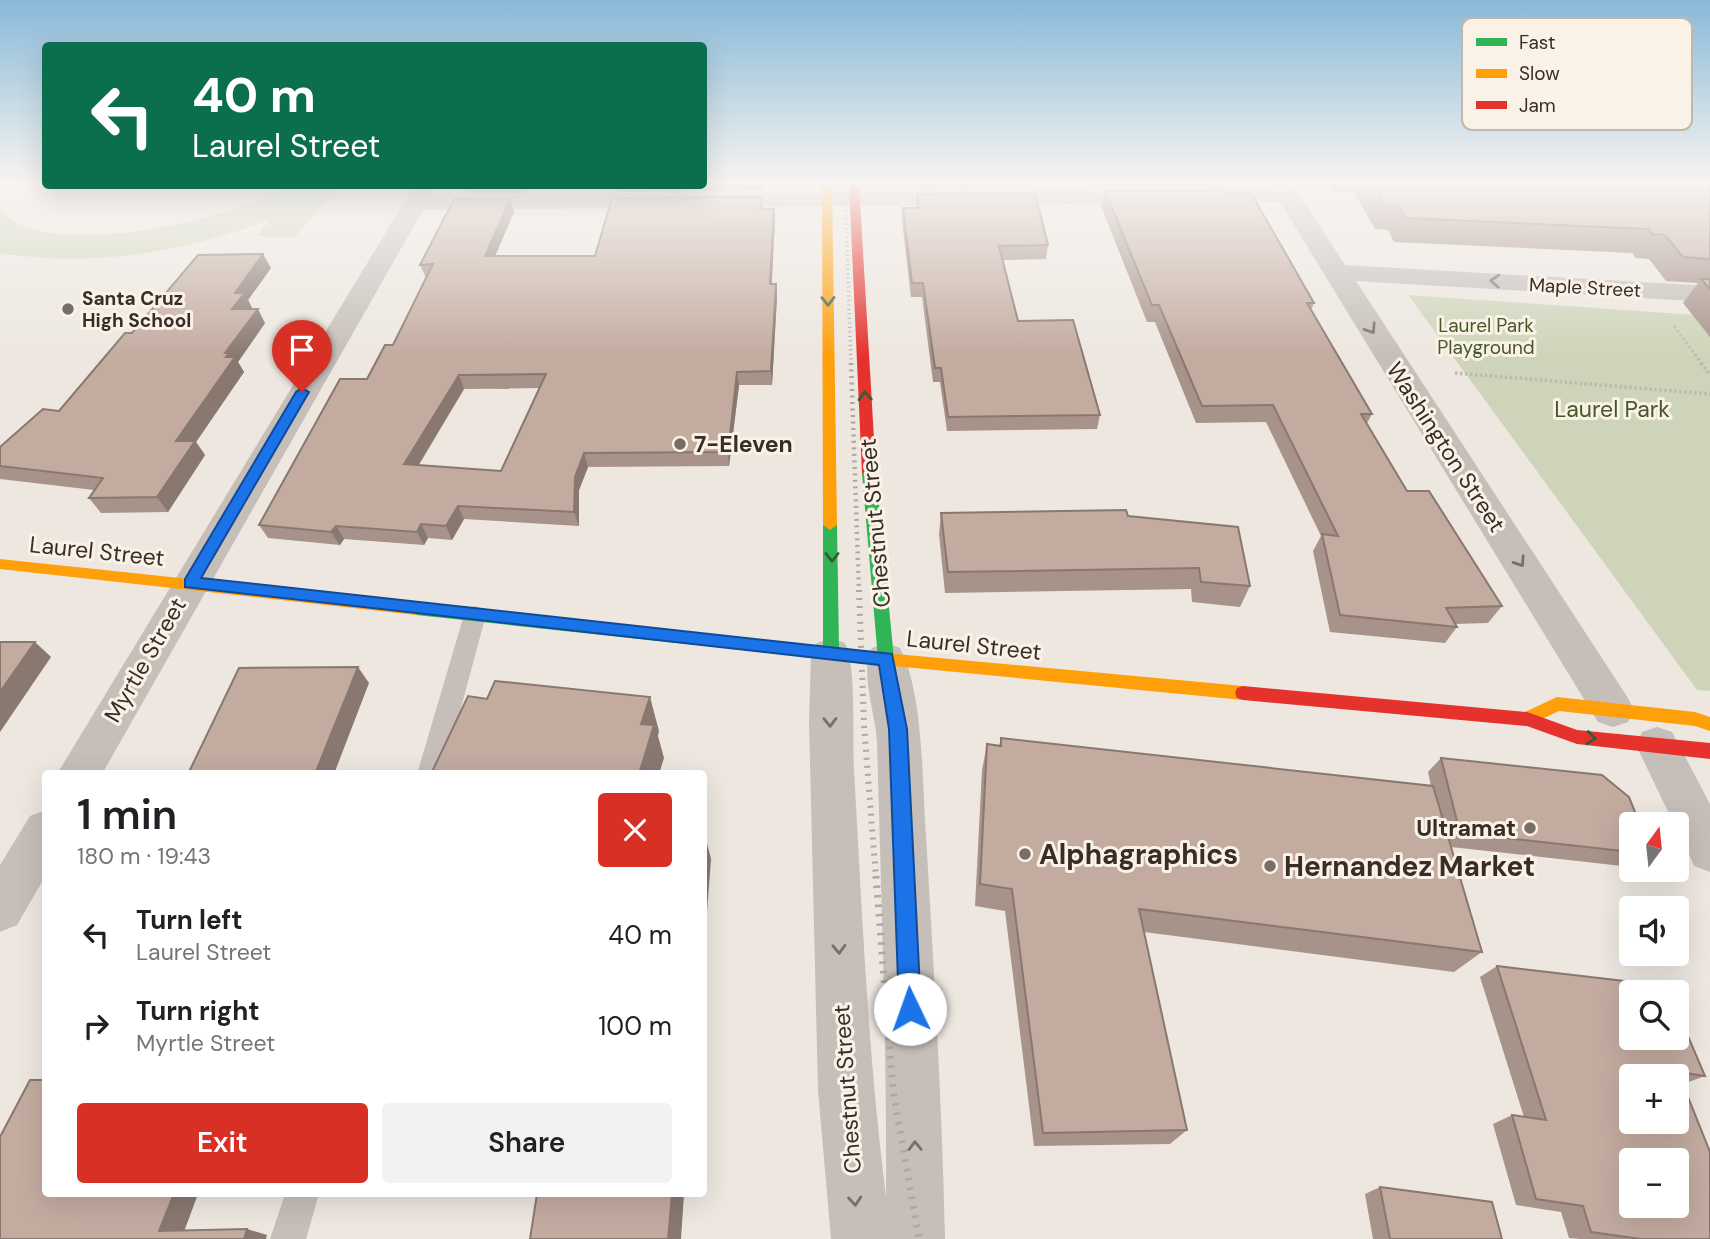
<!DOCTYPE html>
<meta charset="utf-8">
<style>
:root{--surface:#fff;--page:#f2f2f2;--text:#202124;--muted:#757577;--accent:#d93025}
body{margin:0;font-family:"DM Sans",sans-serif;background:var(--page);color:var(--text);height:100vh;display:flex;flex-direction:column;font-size:26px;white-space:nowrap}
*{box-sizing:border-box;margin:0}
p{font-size:23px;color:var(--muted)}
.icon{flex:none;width:38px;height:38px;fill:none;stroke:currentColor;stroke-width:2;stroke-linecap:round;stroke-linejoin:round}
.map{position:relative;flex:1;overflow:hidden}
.panel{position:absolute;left:42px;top:770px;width:665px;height:427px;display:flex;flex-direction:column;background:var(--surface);border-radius:7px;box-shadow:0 7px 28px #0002}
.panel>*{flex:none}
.banner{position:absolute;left:42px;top:42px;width:665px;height:147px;border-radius:7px;box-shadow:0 7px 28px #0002;background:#0b6e4f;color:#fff;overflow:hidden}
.needle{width:46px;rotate:15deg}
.controls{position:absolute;left:1619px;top:812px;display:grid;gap:14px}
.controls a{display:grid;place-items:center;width:70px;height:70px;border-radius:7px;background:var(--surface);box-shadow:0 7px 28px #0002;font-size:35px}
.pin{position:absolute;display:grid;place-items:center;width:60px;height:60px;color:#fff;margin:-72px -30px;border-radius:50% 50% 50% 0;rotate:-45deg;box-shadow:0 0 7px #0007}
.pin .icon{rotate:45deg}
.me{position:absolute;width:77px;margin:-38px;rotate:357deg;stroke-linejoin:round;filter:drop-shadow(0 0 5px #0008)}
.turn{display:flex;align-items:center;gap:24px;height:147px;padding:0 35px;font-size:32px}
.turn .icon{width:91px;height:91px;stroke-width:2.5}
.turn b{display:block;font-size:49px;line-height:60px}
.round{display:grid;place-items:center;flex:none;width:74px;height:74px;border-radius:7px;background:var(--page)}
.headline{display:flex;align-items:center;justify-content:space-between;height:119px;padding:0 35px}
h1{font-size:42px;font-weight:600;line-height:52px}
.action{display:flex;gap:14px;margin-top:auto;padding:14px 35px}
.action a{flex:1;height:80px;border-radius:7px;background:var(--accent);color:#fff;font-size:28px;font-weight:600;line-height:80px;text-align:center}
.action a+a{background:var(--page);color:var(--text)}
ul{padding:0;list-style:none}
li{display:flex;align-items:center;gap:21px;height:91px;padding:0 35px}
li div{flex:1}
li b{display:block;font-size:26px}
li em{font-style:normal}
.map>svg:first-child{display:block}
</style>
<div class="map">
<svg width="1710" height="1239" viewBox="0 0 1710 1239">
<rect width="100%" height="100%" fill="#ede7e0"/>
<!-- green -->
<g fill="#ced4b9">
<path d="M221 186H338L294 238 257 236 270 220C182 252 94 268 0 253V207C36 267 239 217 288 187Z"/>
<polygon points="1408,295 1710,316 1710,691 1697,690"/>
</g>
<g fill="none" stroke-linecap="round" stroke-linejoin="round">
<!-- path-far1 -->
<polyline stroke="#bfb8b1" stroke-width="2.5" stroke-dasharray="2.5 2.5" stroke-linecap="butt" points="1674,326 1702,364"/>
<!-- path -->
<g stroke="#bfb8b1" stroke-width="3.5" stroke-dasharray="2.5 2.5" stroke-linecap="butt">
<polyline points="1701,363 1710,375"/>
<polyline points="1455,373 1710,394"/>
</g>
<!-- lane -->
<g fill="#c6bfb9" fill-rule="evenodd">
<polygon points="475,606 483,609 486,615 443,774 417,774 464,615 467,609"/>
<polygon points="285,1194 319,1194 306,1239 270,1239"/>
</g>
<!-- street -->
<g fill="#c6bfb9" fill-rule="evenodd">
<polygon points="1268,183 1292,183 1345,265 1710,286 1710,302 1356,281 1628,698 1634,710 1628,722 1613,727 1598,722 1280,202 423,210 102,774 57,774 414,186 436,186 431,196 1271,188"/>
<path d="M831 638 845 643C857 666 852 739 854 769 862 912 868 1054 886 1197 887 1045 881 893 877 742 876 714 859 673 872 648L886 643 900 648C924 694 922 783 926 836 934 970 942 1104 945 1239H831L818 1090 809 721 811 654 817 643Z"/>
<polygon points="1657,727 1672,732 1710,804 1710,872 1694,866 1676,824 1674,824 1636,745 1642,732"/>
<polygon points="46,810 46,875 17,925 0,932 0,865 30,816"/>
</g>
<!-- fast -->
<g fill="#30b455" fill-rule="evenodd">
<polygon points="869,468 876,473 894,659 892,664 880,664 878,659 862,473"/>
<polygon points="830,520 837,525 839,648 869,652 871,657 869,662 863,663 416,615 408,609 416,603 823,646 823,525"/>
</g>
<!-- slow -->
<g fill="#ff9f0a" fill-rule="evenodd">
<polygon points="822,183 832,183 837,525 830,530 823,525"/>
<polygon points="0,559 416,603 424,609 416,615 0,569"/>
<polygon points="863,651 1243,686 1249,688 1251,693 1249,698 1243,700 863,663 857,662 855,657 857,652"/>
<polygon points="1557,697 1695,712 1710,717 1710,731 1695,726 1559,711 1527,726 1521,724 1518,719 1521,714"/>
</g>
<!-- jam -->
<g fill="#e5322d" fill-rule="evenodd">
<polygon points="849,183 859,183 876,473 869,478 862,473"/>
<polygon points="1243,686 1527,712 1577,730 1710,743 1710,759 1577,744 1527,726 1243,700 1237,698 1235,693 1237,688"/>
</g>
<!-- rail-far3 -->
<polyline stroke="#aea8a4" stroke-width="3.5" stroke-dasharray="1 3.5" stroke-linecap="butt" points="845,183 851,364"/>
<!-- rail-far2 -->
<polyline stroke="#aea8a4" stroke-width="4.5" stroke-dasharray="2 4.5" stroke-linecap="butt" points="851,363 859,591"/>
<!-- rail-far1 -->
<polyline stroke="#aea8a4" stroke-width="6" stroke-dasharray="2 6" stroke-linecap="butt" points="859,590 864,725 876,878"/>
<!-- rail -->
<polyline stroke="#aea8a4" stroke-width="7" stroke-dasharray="2.5 7" stroke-linecap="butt" points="876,876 893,1090 919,1239"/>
</g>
<!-- wall -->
<g fill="#a8938a" fill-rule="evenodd">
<polygon points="704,183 766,183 765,190 620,192 619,186 704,186"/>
<polygon points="912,183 1028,183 1028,188 913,189"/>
<polygon points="1092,183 1211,183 1210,186 1094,187"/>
<polygon points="1329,183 1710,183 1710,337 1683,303 1698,283 1666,281 1649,259 1636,258 1632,253 1394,242 1388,230 1375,229 1354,193 1333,192"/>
<polygon points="466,186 525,186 522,193 468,193"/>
<polygon points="1105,191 1228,194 1314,303 1311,310 1372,414 1367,423 1407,491 1502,606 1488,623 1455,624 1457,627 1445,643 1330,632 1313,551 1321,536 1266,422 1196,423 1155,322 1147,322 1101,206"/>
<polygon points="917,194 1048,245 1046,259 1003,260 1018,321 1100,415 1097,429 947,431 940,382 933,382 922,297 911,297 902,221 903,208 916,208"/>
<path d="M762 197 763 209H774L775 222 771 284H776L777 297 772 385H739L729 466 588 467 579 490V526L464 519 452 540 428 538 424 545 344 539 340 545 268 538 259 525 393 345 426 278 420 265 510 199 514 212 495 256H595ZM540 388 501 471 419 465 464 389Z"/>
<polygon points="271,268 248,300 252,308 251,309 265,323 238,362 244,372 196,442 205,455 168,512 101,513 89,498 94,490 0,479 0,447 59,411"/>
<polygon points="941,513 1128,516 1250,586 1240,607 1192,602 1191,589 945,593 939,534"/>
<polygon points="1001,738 1431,786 1428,772 1441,758 1631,824 1631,867 1451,847 1482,952 1454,972 1144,932 1187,1130 1170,1144 1034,1146 1005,911 975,906 982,770 987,744 999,746"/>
<polygon points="1497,966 1705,1076 1683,1084 1710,1239 1580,1239 1569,1238 1561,1212 1516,1205 1493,1124 1512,1115 1524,1117 1480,977"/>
<polygon points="1380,1187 1502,1239 1373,1239 1365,1194"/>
</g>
<!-- shaded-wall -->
<g fill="#887870">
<polygon points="520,186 525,186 522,193"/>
<polygon points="510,199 514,212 489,270 485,256"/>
<polygon points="774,209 775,222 771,297 770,284"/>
<polygon points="263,254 271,268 248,300 252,308 240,324 232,309 235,293"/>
<polygon points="776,284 777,297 772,385 771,371"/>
<polygon points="258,309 265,323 238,362 244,372 196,442 205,455 168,512 157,497 176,441 225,353"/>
<polygon points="737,372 739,385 729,466 728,452"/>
<polygon points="459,375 464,389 411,477 404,464"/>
<polygon points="584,453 588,467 579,490 579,526 574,512 575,477"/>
<polygon points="458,506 464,519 452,540 446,526"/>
<polygon points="421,524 428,538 424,545 417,532"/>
<polygon points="336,526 344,539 340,545 331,532"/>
<polygon points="35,642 51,657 0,732 0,692"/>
<polygon points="358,667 369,683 334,774 315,774"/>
<polygon points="650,697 659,731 658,736 664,758 659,774 639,774 641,724"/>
<polygon points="704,832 711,859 704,951"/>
<polygon points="174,1194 198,1194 182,1237 159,1231"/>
<polygon points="672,1194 684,1194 681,1239 668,1239"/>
<polygon points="247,1229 267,1235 266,1239 244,1239"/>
</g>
<!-- building -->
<g fill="#c3aba0" stroke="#887870" stroke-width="2" fill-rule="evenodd">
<polygon points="1372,183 1710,183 1710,259 1683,257 1665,235 1653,234 1648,229 1405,218 1398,206 1386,206"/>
<polygon points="1226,190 1228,194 1251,193 1314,303 1307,303 1372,414 1361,414 1407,491 1429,491 1502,606 1446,608 1457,627 1340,615 1322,534 1338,536 1273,405 1202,406 1159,305 1152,305 1105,191"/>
<polygon points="1035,193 1048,245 999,246 1018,321 1073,320 1100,415 948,417 941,368 935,368 923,283 912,283 903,208 919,208 917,194"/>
<path d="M762 197 760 209H774L770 284H776L771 371 737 372 728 452 584 453 575 477 574 512 458 506 446 526 421 524 417 532 336 526 331 532 259 525 340 379H367L385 345H393L433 264 420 265 454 199H510L485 256H595L612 198ZM546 374 501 471 404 464 459 375Z"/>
<polygon points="263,254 235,293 245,293 232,309 258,309 225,353 229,353 226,357 235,357 176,441 195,441 157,497 89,498 103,478 0,466 0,447 43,409 59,411 125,333 132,333 198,255"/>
<polygon points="1701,279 1710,279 1710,289"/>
<polygon points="1126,510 1128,516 1238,527 1250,586 1201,582 1199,568 948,572 941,513"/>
<polygon points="0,642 35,642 0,692"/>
<polygon points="358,667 315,774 188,774 239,668"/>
<polygon points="495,681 650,697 641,724 654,725 639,774 431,774 468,696 487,699"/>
<polygon points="1001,738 1433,786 1482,952 1139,909 1187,1130 1043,1133 1012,889 980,884 987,744 1001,746"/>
<polygon points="1441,758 1602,775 1629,797 1640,824 1631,824 1631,852 1460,833"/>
<path d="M1497 966 1667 986 1670 992H1631V1038H1676V1008L1705 1076 1678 1072 1710 1152V1239H1641L1591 1232 1583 1206 1536 1199 1512 1115 1546 1120ZM1631 1076H1676V1122H1631ZM1631 1160H1676V1206H1631Z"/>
<polygon points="30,1080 46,1080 46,1194 174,1194 159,1231 247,1229 244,1239 0,1239 0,1137"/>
<polygon points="1380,1187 1492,1202 1502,1239 1390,1239"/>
<polygon points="537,1194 672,1194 668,1239 530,1239"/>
</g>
<!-- one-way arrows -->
<defs><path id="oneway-chevron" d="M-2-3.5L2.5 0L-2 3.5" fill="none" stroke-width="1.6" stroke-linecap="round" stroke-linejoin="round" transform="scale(1.75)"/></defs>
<g stroke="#786f69">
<use href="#oneway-chevron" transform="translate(1495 281) rotate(-177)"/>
<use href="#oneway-chevron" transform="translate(1371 329) rotate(57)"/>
<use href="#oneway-chevron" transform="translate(1520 562) rotate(57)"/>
<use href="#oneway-chevron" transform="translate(830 722) rotate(89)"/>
<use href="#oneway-chevron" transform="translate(839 949) rotate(88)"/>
<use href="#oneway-chevron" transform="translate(915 1146) rotate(-91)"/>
<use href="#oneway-chevron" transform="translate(855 1201) rotate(85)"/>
</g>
<g stroke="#355c37">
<use href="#oneway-chevron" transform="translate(828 301) rotate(89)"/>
<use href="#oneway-chevron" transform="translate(865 396) rotate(-93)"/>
<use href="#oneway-chevron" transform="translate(832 557) rotate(90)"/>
<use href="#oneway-chevron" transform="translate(1591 738) rotate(6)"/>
</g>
<!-- sky -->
<linearGradient id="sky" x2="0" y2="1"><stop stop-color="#89b9d8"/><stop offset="0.51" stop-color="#f7f4f1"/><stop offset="1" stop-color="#f7f4f1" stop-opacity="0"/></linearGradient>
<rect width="1710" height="357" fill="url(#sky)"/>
<!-- route -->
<polygon fill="#1a73e8" stroke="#114b97" stroke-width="2" points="302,388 309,392 201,578 892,654 907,729 921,1009 917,1017 910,1020 902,1017 899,1009 889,729 879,665 185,587 185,579 296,392"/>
<!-- markers -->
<g fill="#776e68" stroke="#fbf2e7" stroke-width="2.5">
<circle cx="68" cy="309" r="7"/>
<circle cx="680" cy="444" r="7"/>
<circle cx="1530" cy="828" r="7"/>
<circle cx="1025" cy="854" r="7"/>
<circle cx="1270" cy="866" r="7"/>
</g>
<g text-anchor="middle" stroke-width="6" stroke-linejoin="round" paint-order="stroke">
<!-- far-street labels -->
<g font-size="19" fill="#382d27" stroke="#fbf2e7">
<text transform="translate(1585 287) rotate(3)" y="7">Maple Street</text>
</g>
<!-- far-poi labels -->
<g font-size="19" font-weight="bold" fill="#382d27" stroke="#fbf2e7" text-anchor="start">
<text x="82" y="305">Santa Cruz<tspan x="82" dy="22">High School</tspan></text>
</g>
<!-- far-park labels -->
<g font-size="19" fill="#455829" stroke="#fbf2e7">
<text x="1486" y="332">Laurel Park<tspan x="1486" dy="22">Playground</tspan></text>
</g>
<!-- park labels -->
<g font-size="23" fill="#455829" stroke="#fbf2e7">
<text x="1612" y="417">Laurel Park</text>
</g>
<!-- poi labels -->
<g font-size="23" font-weight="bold" fill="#382d27" stroke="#fbf2e7" text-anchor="start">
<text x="694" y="452">7-Eleven</text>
<text x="1516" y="836" text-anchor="end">Ultramat</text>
</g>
<!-- street labels -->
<g font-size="23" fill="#382d27" stroke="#fbf2e7">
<text transform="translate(1446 447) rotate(57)" y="8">Washington Street</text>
<text transform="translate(875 523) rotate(-95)" y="8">Chestnut Street</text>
<text transform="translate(97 551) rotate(6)" y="8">Laurel Street</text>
<text transform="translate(974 645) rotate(6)" y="8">Laurel Street</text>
<text transform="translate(145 660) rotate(-60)" y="8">Myrtle Street</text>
<text transform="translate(847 1089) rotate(-94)" y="8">Chestnut Street</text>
</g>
<!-- near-poi labels -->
<g font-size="28" font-weight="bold" fill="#382d27" stroke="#fbf2e7" text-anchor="start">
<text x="1039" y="864">Alphagraphics</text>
<text x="1284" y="876">Hernandez Market</text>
</g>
</g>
<!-- legend -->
<rect x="1462" y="18" width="230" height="112" rx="10" fill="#fbf2e7" stroke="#c0b7ad" stroke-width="2"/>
<rect x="1476" y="38" width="31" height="8" fill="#30b455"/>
<rect x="1476" y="69" width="31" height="9" fill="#ff9f0a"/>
<rect x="1476" y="101" width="31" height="8" fill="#e5322d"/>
<g font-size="19" fill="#382d27">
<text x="1519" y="49">Fast</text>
<text x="1519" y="80">Slow</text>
<text x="1519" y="112">Jam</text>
</g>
</svg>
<div class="controls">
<a><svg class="needle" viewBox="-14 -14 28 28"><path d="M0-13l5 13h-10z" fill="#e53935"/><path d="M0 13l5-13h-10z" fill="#757577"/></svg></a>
<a><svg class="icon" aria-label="sound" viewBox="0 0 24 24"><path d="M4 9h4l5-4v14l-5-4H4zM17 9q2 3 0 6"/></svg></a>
<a><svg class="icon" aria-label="search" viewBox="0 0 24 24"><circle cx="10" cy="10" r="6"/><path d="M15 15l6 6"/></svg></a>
<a>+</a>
<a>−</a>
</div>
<div class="pin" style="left:302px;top:392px;background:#d93025"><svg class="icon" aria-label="arrive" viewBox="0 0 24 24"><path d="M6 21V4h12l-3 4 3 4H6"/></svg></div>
<svg class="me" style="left:910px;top:1009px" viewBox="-20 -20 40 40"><circle r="19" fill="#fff"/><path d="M0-13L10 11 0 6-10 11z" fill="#1a73e8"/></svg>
<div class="banner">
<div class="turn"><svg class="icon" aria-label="left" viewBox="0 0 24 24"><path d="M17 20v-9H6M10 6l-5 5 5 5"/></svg><div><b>40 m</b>Laurel Street</div></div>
</div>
<section class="panel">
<div class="headline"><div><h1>1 min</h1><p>180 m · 19:43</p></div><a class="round" style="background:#d93025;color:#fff"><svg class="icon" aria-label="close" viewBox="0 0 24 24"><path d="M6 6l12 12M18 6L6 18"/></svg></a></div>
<ul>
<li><svg class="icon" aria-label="left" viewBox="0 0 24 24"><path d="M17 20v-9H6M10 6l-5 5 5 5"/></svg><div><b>Turn left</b><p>Laurel Street</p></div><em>40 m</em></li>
<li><svg class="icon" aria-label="right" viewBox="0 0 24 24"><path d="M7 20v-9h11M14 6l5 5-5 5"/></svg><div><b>Turn right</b><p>Myrtle Street</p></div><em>100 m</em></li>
</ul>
<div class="action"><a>Exit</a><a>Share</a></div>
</section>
</div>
